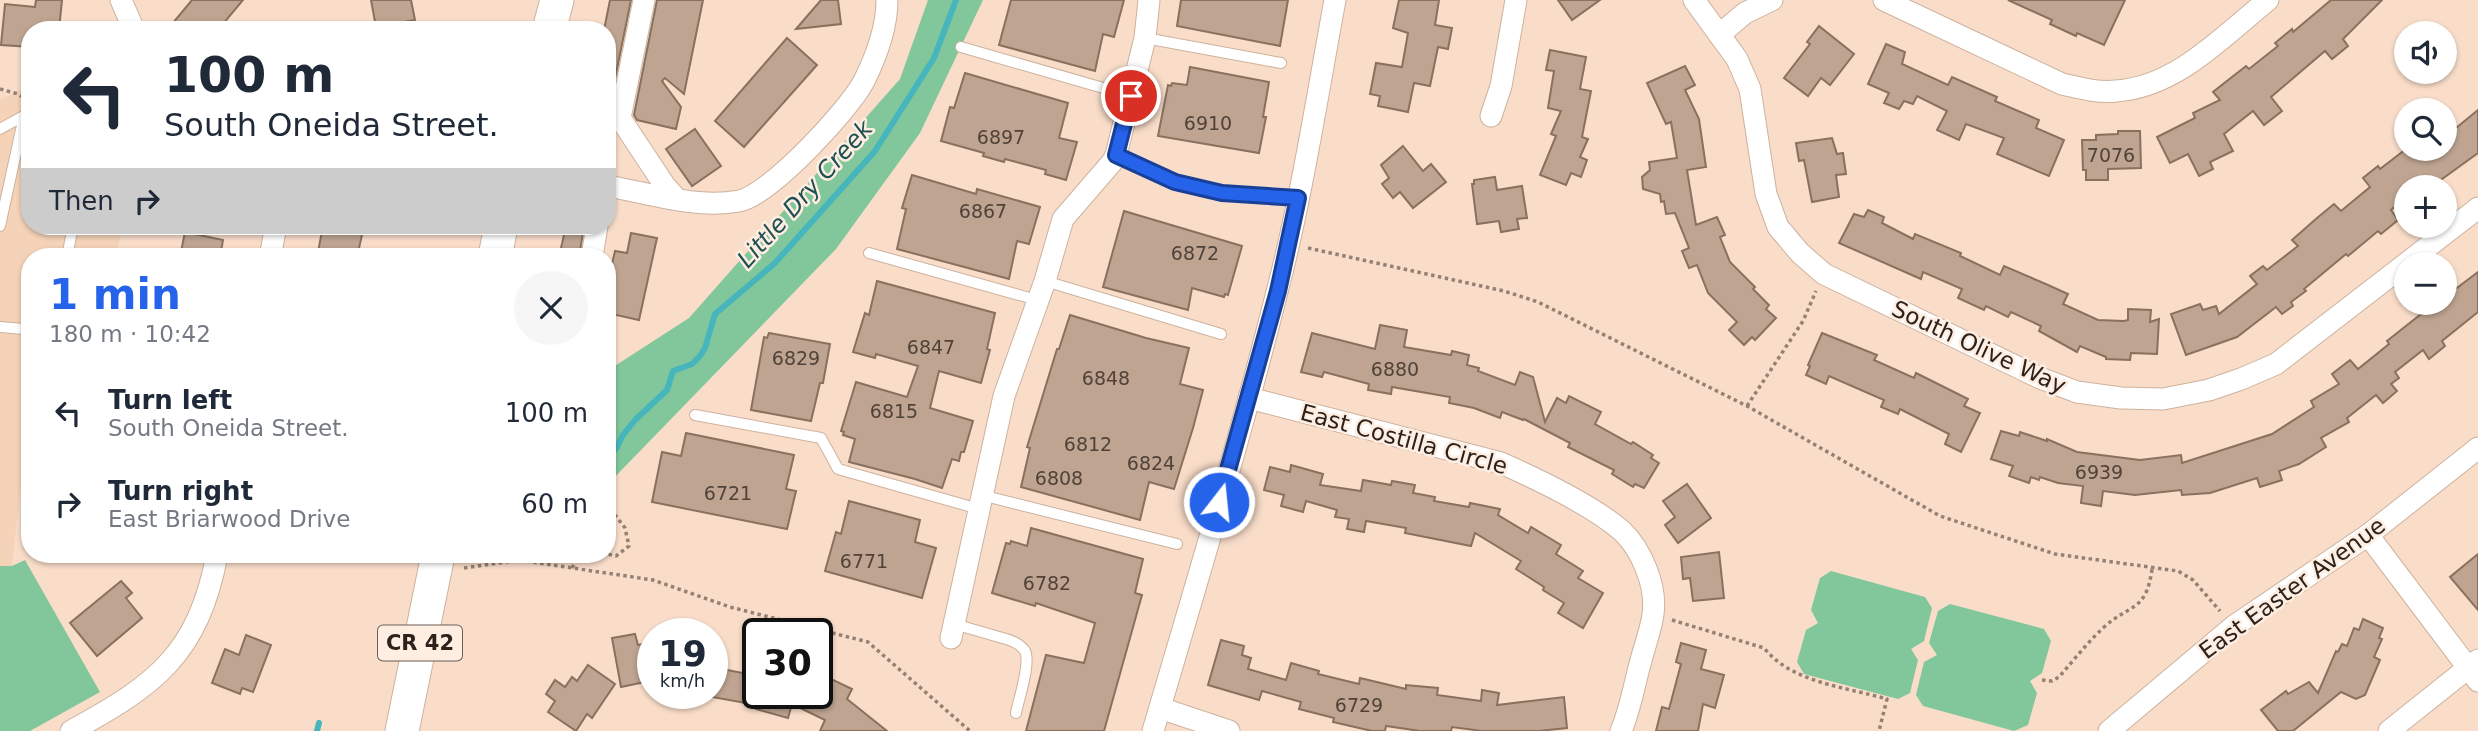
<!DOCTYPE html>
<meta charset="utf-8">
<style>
:root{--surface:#fff;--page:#f6f6f7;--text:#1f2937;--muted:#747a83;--accent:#2563eb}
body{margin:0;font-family:"DejaVu Sans",sans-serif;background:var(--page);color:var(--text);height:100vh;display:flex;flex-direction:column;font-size:26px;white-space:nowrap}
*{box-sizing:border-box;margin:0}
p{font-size:23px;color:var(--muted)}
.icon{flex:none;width:38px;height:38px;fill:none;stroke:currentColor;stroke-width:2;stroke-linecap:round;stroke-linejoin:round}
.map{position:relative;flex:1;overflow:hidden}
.side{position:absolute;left:21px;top:248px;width:595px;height:315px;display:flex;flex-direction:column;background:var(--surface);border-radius:28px;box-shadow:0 2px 5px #0004}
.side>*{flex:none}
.top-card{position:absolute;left:21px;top:21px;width:595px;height:214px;border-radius:28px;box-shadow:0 2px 5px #0004;background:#fff;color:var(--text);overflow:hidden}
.controls{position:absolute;left:2394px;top:21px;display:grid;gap:14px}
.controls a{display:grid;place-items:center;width:63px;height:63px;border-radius:50%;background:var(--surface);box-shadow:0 2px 5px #0004;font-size:35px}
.speed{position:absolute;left:637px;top:618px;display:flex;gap:14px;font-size:35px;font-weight:700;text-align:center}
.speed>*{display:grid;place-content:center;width:91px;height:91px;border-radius:50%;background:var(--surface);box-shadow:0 2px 5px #0004;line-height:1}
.speed small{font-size:18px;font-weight:400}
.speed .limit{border:4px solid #111;border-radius:10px;background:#fff;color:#111}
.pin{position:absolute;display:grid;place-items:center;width:60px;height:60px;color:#fff;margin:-30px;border:4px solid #fff;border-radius:50%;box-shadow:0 2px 7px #0007}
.me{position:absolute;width:77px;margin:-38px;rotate:16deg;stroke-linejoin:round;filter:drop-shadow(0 0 5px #0008)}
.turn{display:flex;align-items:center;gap:24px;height:147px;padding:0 28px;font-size:32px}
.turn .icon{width:91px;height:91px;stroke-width:2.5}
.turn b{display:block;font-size:49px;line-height:60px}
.then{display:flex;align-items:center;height:66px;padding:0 28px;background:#0003;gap:14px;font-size:26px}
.round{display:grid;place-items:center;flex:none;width:74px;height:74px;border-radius:37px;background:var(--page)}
.overview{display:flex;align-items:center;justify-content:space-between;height:119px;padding:0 28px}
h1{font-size:42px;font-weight:600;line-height:52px;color:var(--accent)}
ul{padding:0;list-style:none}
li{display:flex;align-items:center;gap:21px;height:91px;padding:0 28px}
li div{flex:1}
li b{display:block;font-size:26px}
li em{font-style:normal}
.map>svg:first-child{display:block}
</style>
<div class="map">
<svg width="2478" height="731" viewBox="0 0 2478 731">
<rect width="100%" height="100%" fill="#f9ddc9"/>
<!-- built -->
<polygon fill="#f5d3b9" points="30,84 30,226 123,226 116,257 30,257 30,402 12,566 0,566 0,100"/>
<!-- green -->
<g fill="#82c79b">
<polygon points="928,0 983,0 920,133 836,249 607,485 607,371 689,318 900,79"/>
<polygon points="25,560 100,692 30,731 0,731 0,566 12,566"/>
<polygon points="1831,571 1925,597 1932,608 1924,641 1911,649 1918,660 1910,693 1898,699 1804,674 1797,662 1806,630 1818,623 1811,610 1820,578"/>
<polygon points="1950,604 2044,629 2051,641 2042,673 2030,681 2037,693 2028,725 2014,731 1923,706 1916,695 1924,662 1937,655 1929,643 1938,611"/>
</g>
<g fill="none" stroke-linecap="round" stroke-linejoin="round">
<!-- stream -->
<g stroke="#47b6bc" stroke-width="6">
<polyline points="607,456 616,449 623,435 635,420 667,390 673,371 692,364 700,356 705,348 715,314 775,263 875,151 934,58 956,0"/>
<polyline points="317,731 319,723"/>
</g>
</g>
<!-- building -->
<g fill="#bea491" stroke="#89715e" stroke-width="2">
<polygon points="36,0 62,0 59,30 30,30 30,47 1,45 5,4 35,7"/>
<polygon points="192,0 243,0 218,30 167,30"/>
<polygon points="371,0 411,0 415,20 376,27"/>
<polygon points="610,0 631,0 608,113 607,30 604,30"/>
<polygon points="657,0 703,0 684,94 665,78 662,81 681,107 676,129 637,120 634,115"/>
<polygon points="821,0 838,0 841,24 796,29"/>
<polygon points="1011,0 1124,0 1114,37 1103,34 1095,71 999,45"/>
<polygon points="1181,0 1288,0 1280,46 1177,26"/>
<polygon points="1399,0 1439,0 1435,25 1452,28 1448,49 1438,47 1430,86 1414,83 1408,112 1378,106 1380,96 1370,94 1376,63 1402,67 1408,33 1393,28"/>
<polygon points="1558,0 1600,0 1572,20"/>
<polygon points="2008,0 2125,0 2104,45 2077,33 2076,36 2050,24 2052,20"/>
<polygon points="2331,0 2382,0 2343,39 2348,46 2332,59 2325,51 2271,97 2282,111 2264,125 2253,111 2224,134 2233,151 2210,162 2213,169 2199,176 2188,154 2170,163 2157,137 2195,118 2193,113 2220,100 2213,92 2246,66 2249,69 2278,46 2275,43 2292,29 2293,32"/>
<polygon points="1819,26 1854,54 1830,85 1821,78 1808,96 1784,78 1810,44 1807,42"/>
<polygon points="787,38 817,65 744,147 715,121"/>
<polygon points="1886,44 1905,52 1902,64 1948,85 1952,77 1997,97 1995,101 2039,120 2036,128 2064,140 2049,176 1997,154 2004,138 1966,124 1959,140 1937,130 1947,111 1917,96 1913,104 1904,101 1899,109 1884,103 1889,93 1868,84"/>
<polygon points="1550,50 1586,57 1580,89 1591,91 1582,137 1588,139 1580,157 1587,160 1581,177 1571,173 1566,185 1540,175 1556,136 1551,134 1561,111 1548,108 1554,71 1546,70"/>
<polygon points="1685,66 1695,85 1685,90 1699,119 1706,167 1687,170 1696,225 1717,217 1725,235 1720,237 1730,262 1755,287 1753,289 1769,305 1766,309 1776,318 1755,340 1752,337 1744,345 1729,330 1737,322 1708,293 1697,265 1689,268 1682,251 1689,248 1675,213 1666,214 1664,201 1661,202 1660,194 1643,189 1642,177 1650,170 1649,162 1677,158 1671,122 1666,124 1647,83"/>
<polygon points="1190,67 1269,82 1263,117 1266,117 1259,153 1158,136 1168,85 1171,86 1172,83 1187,85"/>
<polygon points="965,73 1068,103 1059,138 1077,142 1066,180 1045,174 1046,170 1005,159 1004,162 983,156 984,153 941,141 950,107 954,108"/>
<polygon points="2478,110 2478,153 2431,187 2425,187 2423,184 2419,187 2406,187 2406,197 2391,210 2398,220 2381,234 2378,231 2348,256 2346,254 2304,289 2306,291 2291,302 2293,306 2282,314 2276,307 2237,337 2186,355 2171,314 2200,304 2203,310 2216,306 2219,314 2257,284 2250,276 2263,266 2267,270 2298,246 2292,240 2317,218 2334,204 2341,211 2370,187 2363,178 2378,166 2380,169 2406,149 2445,149 2445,137"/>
<polygon points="695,129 721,166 692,186 666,149"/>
<polygon points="2118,131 2140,131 2141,168 2108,169 2108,180 2086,180 2086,170 2083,170 2082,140 2096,140 2096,135 2118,134"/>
<polygon points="1832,138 1837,154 1843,153 1846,174 1836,175 1839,197 1812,202 1804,160 1799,161 1796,143"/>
<polygon points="1403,146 1423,171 1431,164 1446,182 1413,208 1400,192 1393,198 1382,184 1389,178 1381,165"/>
<polygon points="912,175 976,194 977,189 1040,207 1029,244 1017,241 1009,279 897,249 906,209 902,208"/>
<polygon points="1495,177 1497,190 1522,186 1527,218 1517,219 1519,229 1501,232 1499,221 1477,224 1472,184 1474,184 1474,180"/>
<polygon points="1868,210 1884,217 1882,223 1913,239 1915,234 1961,253 1960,256 2000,275 2004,266 2048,285 2068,294 2063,304 2098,320 2124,321 2128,320 2128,309 2151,310 2150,322 2159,319 2157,354 2131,353 2130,360 2106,359 2106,357 2080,346 2077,352 2039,331 2041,326 2011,312 2008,317 1986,306 1984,310 1958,298 1962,289 1923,272 1921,279 1839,243 1854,214 1864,217"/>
<polygon points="1124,211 1242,246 1228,295 1225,294 1224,297 1192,288 1188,310 1103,287"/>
<polygon points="323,226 364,226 357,257 317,257"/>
<polygon points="566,226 584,226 579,257 559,257"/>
<polygon points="185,232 223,240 220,257 180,257"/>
<polygon points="631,233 657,238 639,320 607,313 607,286 615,251 627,253"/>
<polygon points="2478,272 2478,312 2442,341 2445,346 2429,359 2423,350 2395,372 2399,378 2391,384 2397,391 2383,403 2376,395 2347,418 2349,422 2321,438 2326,447 2299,464 2279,471 2282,480 2260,487 2257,478 2210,493 2182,495 2181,490 2135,495 2103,491 2101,506 2081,503 2083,486 2058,483 2040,477 2039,480 2031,477 2029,483 2009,476 2013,466 1991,459 2001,431 2019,436 2020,432 2047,441 2047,439 2077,452 2140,460 2181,455 2182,463 2272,434 2314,407 2311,401 2339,384 2332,374 2350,360 2358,369 2389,344 2387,341 2421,314 2418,310 2427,303 2445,303 2445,297"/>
<polygon points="877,281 995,313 987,349 990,350 981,383 939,371 930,408 973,421 964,452 961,452 959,461 952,459 942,488 915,479 849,462 855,439 843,435 844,432 841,431 856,382 907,397 918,366 876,354 875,358 853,352 865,313 869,315"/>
<polygon points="1070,315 1146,338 1189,348 1180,384 1203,390 1193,428 1174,489 1149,482 1140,520 1021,487 1030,448 1027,447 1057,349 1059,349"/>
<polygon points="1380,325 1407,330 1404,347 1451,355 1452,351 1469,355 1467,365 1479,368 1478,371 1515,385 1520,372 1533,377 1545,422 1557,398 1566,403 1569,396 1601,412 1595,424 1631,444 1633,442 1653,455 1651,458 1659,463 1644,488 1635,484 1633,487 1612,474 1614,470 1568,447 1570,443 1524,419 1523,420 1502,412 1500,418 1474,408 1449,403 1450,397 1392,387 1391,394 1368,390 1369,384 1324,372 1322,377 1301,372 1312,333 1375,349"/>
<polygon points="769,333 830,344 823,383 820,383 811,421 751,410 764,337 767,338"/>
<polygon points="1822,333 1877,355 1874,360 1914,378 1916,373 1968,399 1964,406 1980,413 1961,452 1945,444 1949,434 1900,409 1898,414 1881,407 1884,400 1829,376 1826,384 1806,375 1810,366 1808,365"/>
<polygon points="686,433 794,455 786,489 796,491 787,529 652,502 662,452 681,456"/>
<polygon points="1291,465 1323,474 1320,485 1361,491 1363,480 1391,485 1392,481 1415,485 1413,493 1435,497 1434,501 1469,507 1470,503 1500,509 1498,515 1528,533 1531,527 1561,545 1556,554 1583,571 1578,578 1603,593 1583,628 1558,613 1564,603 1543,590 1544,587 1516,569 1521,561 1475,533 1471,546 1405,533 1406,528 1366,521 1364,532 1347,529 1349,519 1335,517 1337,510 1306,501 1303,512 1281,506 1284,495 1264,490 1270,467 1290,472"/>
<polygon points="1687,484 1711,518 1678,543 1665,525 1675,517 1663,501"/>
<polygon points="849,501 920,520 915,542 936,548 922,598 825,571 836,532 841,534"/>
<polygon points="1031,528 1143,559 1135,593 1142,595 1104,731 1026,731 1046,655 1084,663 1095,623 1036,603 1035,606 992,593 1006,543 1010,544 1011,541 1027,546"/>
<polygon points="1719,552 1724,598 1693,601 1690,578 1683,579 1681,557"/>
<polygon points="2478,554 2478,610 2450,577"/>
<polygon points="121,581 132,593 126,598 142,618 97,656 70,623"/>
<polygon points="2363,619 2383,628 2379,638 2382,639 2374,657 2380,660 2365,695 2356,699 2341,692 2293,731 2278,731 2261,710 2286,691 2288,694 2309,682 2318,693 2336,651 2338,652 2342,644 2347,646 2354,628 2359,630"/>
<polygon points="635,634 638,645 653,642 653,673 643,675 645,682 621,687 612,638"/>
<polygon points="246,635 271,645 253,692 242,688 240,694 212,683 225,649 239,655"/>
<polygon points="1221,640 1244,646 1242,655 1251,658 1248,669 1286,680 1291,663 1319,671 1318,674 1359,684 1360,678 1406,689 1406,685 1438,688 1437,695 1481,701 1482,690 1499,693 1497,705 1564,697 1567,728 1539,731 1482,731 1452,727 1451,731 1420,731 1386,726 1385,731 1372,731 1333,722 1334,718 1299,709 1301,702 1262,691 1259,700 1208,685"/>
<polygon points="1681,643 1706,650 1701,669 1724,675 1715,708 1703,704 1698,731 1656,731 1662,707 1669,709 1681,664 1676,662"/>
<polygon points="588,665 615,684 592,718 587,714 576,731 548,712 555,701 546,694 555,680 565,687 572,677 577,681"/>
<polygon points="712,667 758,676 758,701 760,693 817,693 825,676 852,689 847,699 887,731 820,731 825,720 792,704 788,718 756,709 757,705 712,697"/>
</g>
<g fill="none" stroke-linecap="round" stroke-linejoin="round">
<defs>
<g id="service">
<polyline points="1145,38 1281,63"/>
<polyline points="961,47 1131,96"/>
<polyline points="0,129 27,114"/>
<polyline points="1116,155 1175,182 1222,193 1298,198"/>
<polyline points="0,226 24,116"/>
<polyline points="869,253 1037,300"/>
<polyline points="67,257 73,226"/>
<polyline points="1045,281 1221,334"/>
<polyline points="0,327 23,329 30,326"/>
<polyline points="695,415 821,438 838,469 979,509"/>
<polyline points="981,495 1177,544"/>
<path d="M954 624 1006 639C1013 641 1021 645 1025 651 1031 663 1019 698 1016 713"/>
</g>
<g id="minor">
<polyline points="121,0 134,30"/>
<polyline points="644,0 620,118 665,186 676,198"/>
<polyline points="1694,0 1737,59 1750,89 1766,194 1778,227 1800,253 1824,274 2040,378 2077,392 2121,398 2163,399 2209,390 2241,379 2276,364 2478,208"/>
<path d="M1884 0 2062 84C2080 88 2098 93 2116 91 2177 87 2223 36 2268 0"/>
<polyline points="1719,35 1745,13 1772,0"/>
<polyline points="1491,116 1501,86 1516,0"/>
<path d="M607 186C649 193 696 209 739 201 770 195 849 110 864 81 876 57 887 28 887 0"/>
<polyline points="270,257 276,226"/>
<polyline points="592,257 597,226"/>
<path d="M1249 398 1501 463C1537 479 1592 505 1622 531 1642 550 1657 587 1653 614 1652 626 1644 648 1640 664 1634 686 1630 710 1621 731"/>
<polyline points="2368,535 2478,681"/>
<polyline points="951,638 1004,396 1045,281 1063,219 1113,161 1116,155 1145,38 1149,0"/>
<polyline points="1160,708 1229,731"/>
<path d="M71 731C156 685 198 654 217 555"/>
<path d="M1153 731C1196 585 1240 439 1277 292 1302 196 1317 97 1335 0"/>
<polyline points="2109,731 2234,626 2368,535 2478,448"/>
<polyline points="2389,731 2478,660"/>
</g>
<g id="primary">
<polyline points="549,30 557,0"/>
<polyline points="495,257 501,226"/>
<polyline points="402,731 438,555"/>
</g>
</defs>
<!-- service casing -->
<use href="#service" stroke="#cdb29e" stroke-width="12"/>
<!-- minor casing -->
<use href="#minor" stroke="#cdb29e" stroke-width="23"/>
<!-- primary casing -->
<use href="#primary" stroke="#cdb29e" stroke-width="35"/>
<!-- path -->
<g stroke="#948174" stroke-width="3.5" stroke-dasharray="3.5 3.5" stroke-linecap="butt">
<polyline points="0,89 18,94 24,98"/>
<polyline points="1308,248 1504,291 1538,302 1747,406 1940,516 2055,554 2178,571 2193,580 2220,611"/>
<polyline points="1747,406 1803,321 1816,291"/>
<polyline points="607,517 616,516 625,528 629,546 616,556 607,554"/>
<polyline points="464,568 519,560 653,580 730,607 868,642 970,731"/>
<polyline points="572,568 579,555"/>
<path d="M1672 620 1764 648C1792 683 1846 687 1887 699L1879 731"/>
<path d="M2042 680 2052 681 2059 677C2073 661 2087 643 2103 628 2130 603 2146 613 2152 569"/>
</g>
<!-- service -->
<use href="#service" stroke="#fff" stroke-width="10"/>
<!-- minor -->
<use href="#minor" stroke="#fff" stroke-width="21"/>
<!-- primary -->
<use href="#primary" stroke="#fff" stroke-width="33"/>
</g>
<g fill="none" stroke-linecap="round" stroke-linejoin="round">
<defs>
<polyline id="route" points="1131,96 1116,155 1175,182 1222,193 1298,198 1278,291 1219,502"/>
</defs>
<!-- route casing -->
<use href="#route" stroke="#184099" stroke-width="18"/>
<!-- route -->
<use href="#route" stroke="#2563eb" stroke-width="12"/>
</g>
<g text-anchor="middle" stroke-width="5" stroke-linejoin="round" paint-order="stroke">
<!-- number labels -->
<g font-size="19" fill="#504238">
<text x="1208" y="130">6910</text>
<text x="1001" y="144">6897</text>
<text x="2111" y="162">7076</text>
<text x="983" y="218">6867</text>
<text x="1195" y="260">6872</text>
<text x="931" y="354">6847</text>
<text x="796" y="365">6829</text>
<text x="1395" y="376">6880</text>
<text x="1106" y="385">6848</text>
<text x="894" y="418">6815</text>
<text x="1088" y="451">6812</text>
<text x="1151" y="470">6824</text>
<text x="2099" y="479">6939</text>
<text x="1059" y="485">6808</text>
<text x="728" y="500">6721</text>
<text x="864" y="568">6771</text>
<text x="1047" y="590">6782</text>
<text x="1359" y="712">6729</text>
</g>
<!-- shield labels -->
<rect fill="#feede1" stroke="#6b5f56" stroke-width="2" x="378" y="625.5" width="84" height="35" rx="5"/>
<g font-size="21" font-weight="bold" fill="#2c221b">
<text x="420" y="650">CR 42</text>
</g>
<!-- street labels -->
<g font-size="23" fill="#2c221b" stroke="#feede1">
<text transform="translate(1979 347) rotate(25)" y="8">South Olive Way</text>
<text transform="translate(1404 439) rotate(15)" y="8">East Costilla Circle</text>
<text transform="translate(2292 588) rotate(-36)" y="8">East Easter Avenue</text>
</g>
<!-- water labels -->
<g font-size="24" font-style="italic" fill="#1e4f51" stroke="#feede1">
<text transform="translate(805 194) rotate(-48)" y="8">Little Dry Creek</text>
</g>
</g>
</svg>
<div class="controls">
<a><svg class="icon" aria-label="sound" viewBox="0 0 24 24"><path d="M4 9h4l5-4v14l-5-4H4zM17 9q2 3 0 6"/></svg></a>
<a><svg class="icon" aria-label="search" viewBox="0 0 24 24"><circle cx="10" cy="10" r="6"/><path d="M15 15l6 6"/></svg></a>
<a>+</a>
<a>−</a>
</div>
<div class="speed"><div>19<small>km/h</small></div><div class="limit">30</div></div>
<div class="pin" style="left:1131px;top:96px;background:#d93025"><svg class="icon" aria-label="arrive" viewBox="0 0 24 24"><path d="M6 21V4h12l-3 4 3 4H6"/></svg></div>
<svg class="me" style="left:1219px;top:502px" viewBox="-20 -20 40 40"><circle r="17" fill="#2563eb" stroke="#fff" stroke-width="3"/><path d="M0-11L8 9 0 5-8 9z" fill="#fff"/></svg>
<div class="top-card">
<div class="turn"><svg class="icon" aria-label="left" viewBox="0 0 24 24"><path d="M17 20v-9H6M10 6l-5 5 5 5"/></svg><div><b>100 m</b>South Oneida Street.</div></div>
<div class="then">Then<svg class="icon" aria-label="right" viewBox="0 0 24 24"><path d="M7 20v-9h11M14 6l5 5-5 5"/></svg></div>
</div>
<section class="side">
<div class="overview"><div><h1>1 min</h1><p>180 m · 10:42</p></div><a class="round"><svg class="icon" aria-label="close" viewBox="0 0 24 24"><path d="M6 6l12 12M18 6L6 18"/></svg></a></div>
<ul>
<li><svg class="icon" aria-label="left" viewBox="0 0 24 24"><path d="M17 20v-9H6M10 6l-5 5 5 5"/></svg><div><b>Turn left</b><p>South Oneida Street.</p></div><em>100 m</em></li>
<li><svg class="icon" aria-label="right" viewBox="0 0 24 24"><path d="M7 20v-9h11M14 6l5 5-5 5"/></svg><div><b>Turn right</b><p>East Briarwood Drive</p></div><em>60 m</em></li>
</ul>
</section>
</div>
